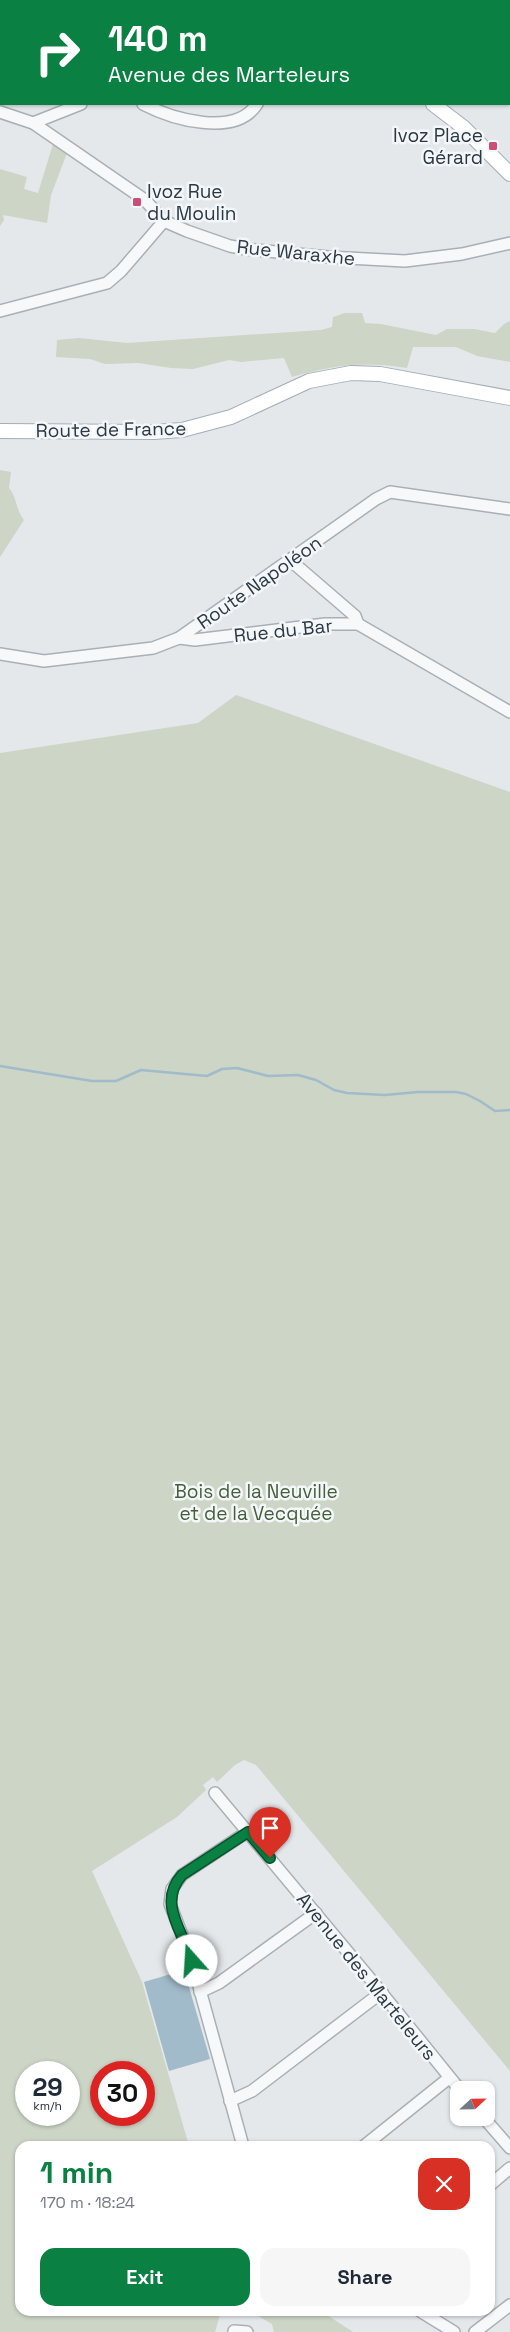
<!DOCTYPE html>
<meta charset="utf-8">
<style>
:root{--surface:#fff;--page:#f6f6f7;--text:#1f2937;--muted:#747a83;--accent:#0b8043}
body{margin:0;font-family:"Space Grotesk",sans-serif;background:var(--page);color:var(--text);height:100vh;display:flex;flex-direction:column;font-size:19px;white-space:nowrap}
*{box-sizing:border-box;margin:0}
p{font-size:16px;color:var(--muted)}
.icon{flex:none;width:28px;height:28px;fill:none;stroke:currentColor;stroke-width:2;stroke-linecap:round;stroke-linejoin:round}
.map{position:relative;flex:1;overflow:hidden}
.side{position:absolute;left:15px;top:2141px;width:480px;height:175px;display:flex;flex-direction:column;background:var(--surface);border-radius:15px;box-shadow:0 1px 4px #0004}
.side>*{flex:none}
.guide{position:absolute;left:0px;top:0px;width:510px;height:105px;box-shadow:0 1px 4px #0004;background:#0b8043;color:#fff;overflow:hidden}
.needle{width:32px;rotate:68deg}
.tools{position:absolute;left:450px;top:2081px;display:grid;gap:10px}
.tools a{display:grid;place-items:center;width:45px;height:45px;border-radius:10px;background:var(--surface);box-shadow:0 1px 4px #0004;font-size:25px}
.speed{position:absolute;left:15px;top:2061px;display:flex;gap:10px;font-size:25px;font-weight:700;text-align:center}
.speed>*{display:grid;place-content:center;width:65px;height:65px;border-radius:50%;background:var(--surface);box-shadow:0 1px 4px #0004;line-height:1}
.speed small{font-size:12px;font-weight:400}
.speed .limit{border:8px solid #d22;background:#fff;color:#111}
.pin{position:absolute;display:grid;place-items:center;width:42px;height:42px;color:#fff;margin:-51px -21px;border-radius:50% 50% 50% 0;rotate:-45deg;box-shadow:0 0 5px #0007}
.pin .icon{rotate:45deg}
.me{position:absolute;width:55px;margin:-28px;rotate:341deg;stroke-linejoin:round;filter:drop-shadow(0 0 4px #0008)}
.turn{display:flex;align-items:center;gap:18px;height:105px;padding:0 25px;font-size:22px}
.turn .icon{width:65px;height:65px;stroke-width:2.5}
.turn b{display:block;font-size:35px;line-height:42px}
.round{display:grid;place-items:center;flex:none;width:52px;height:52px;border-radius:15px;background:var(--page)}
.headline{display:flex;align-items:center;justify-content:space-between;height:85px;padding:0 25px}
h1{font-size:30px;font-weight:700;line-height:38px;color:var(--accent)}
.cta{display:flex;gap:10px;margin-top:auto;padding:10px 25px}
.cta a{flex:1;height:58px;border-radius:15px;background:var(--accent);color:#fff;font-size:20px;font-weight:700;line-height:58px;text-align:center}
.cta a+a{background:var(--page);color:var(--text)}
.map>svg:first-child{display:block}
</style>
<div class="map">
<svg width="510" height="2332" viewBox="0 0 510 2332">
<rect width="100%" height="100%" fill="#e4e8eb"/>
<!-- green -->
<g fill="#ccd5c6" fill-rule="evenodd">
<polygon points="53,144 67,153 51,195 47,223 3,215 4,220 0,226 0,169 27,177 24,189 38,193"/>
<path d="M345 313H362L365 323 381 324 436 335 447 329H474L495 333 504 324 510 321V362L477 356 456 347H413L407 368C363 361 334 365 292 377L284 358 241 362 229 360 193 369 171 368 138 363 105 364 90 359 56 357 57 340 79 338 127 343 321 330 332 327 333 317Z"/>
<path d="M0 470 11 472 9 488C17 497 15 508 24 520L0 557Z"/>
<path d="M236 695 510 792V2071L256 1765 244 1760 235 1765 217 1782 213 1777 203 1785 206 1790 177 1817 92 1871 142 1982 189 2146H20V2311H221L215 2332H0V753L198 723ZM26 2072H69V2115H26ZM101 2072H144V2115H101Z"/>
<polygon points="249,2311 321,2311 353,2332 274,2332 272,2324"/>
</g>
<!-- water -->
<polygon fill="#a1bbca" points="184,1970 210,2059 169,2071 144,1982"/>
<g fill="none" stroke-linecap="round" stroke-linejoin="round">
<!-- stream -->
<polyline stroke="#a1bbca" stroke-width="2.5" points="0,1066 92,1081 116,1081 141,1070 207,1076 222,1069 237,1068 268,1076 298,1075 316,1080 334,1090 347,1093 385,1095 418,1092 456,1092 466,1094 480,1101 495,1111 510,1110"/>
<defs>
<g id="minor">
<path d="M143 104C172 119 235 138 257 104"/>
<polyline points="0,112 33,123 145,200 164,221 187,231 230,246 246,249 328,257 405,261 462,254 510,243"/>
<polyline points="33,123 81,104"/>
<polyline points="0,311 107,283 121,271 164,221"/>
<polyline points="358,624 510,712"/>
<polyline points="179,638 195,640 325,624 358,624 355,616 290,560"/>
<polyline points="0,654 44,661 153,648 179,638 376,499 390,492 510,509"/>
<polyline points="215,1793 372,1981 460,2090"/>
<polyline points="200,1992 219,1983 316,1913"/>
<polyline points="230,2101 252,2091 382,1992"/>
<polyline points="484,2118 510,2148"/>
<polyline points="243,2146 192,1961 170,1904 172,1889 182,1875 247,1832"/>
<polyline points="364,2146 449,2078"/>
<polyline points="490,2185 510,2168"/>
<polyline points="420,2311 454,2332"/>
<polyline points="234,2331 247,2332"/>
<polyline points="475,2332 510,2305"/>
</g>
<g id="major">
<polyline points="321,0 322,1"/>
<polyline points="433,104 463,127 510,174"/>
<polyline points="0,431 154,432 182,430 231,417 309,381 351,373 380,374 510,398"/>
</g>
</defs>
<!-- minor casing -->
<use href="#minor" stroke="#a9b0b5" stroke-width="14"/>
<!-- major casing -->
<use href="#major" stroke="#a4aeb7" stroke-width="16"/>
<!-- minor -->
<use href="#minor" stroke="#f7f8fa" stroke-width="11"/>
<!-- major -->
<use href="#major" stroke="#fff" stroke-width="14"/>
</g>
<g fill="none" stroke-linecap="round" stroke-linejoin="round">
<defs>
<path id="route" d="M192 1961C183 1931 157 1903 182 1875L248 1832 270 1858"/>
</defs>
<!-- route casing -->
<use href="#route" stroke="#07532c" stroke-width="12"/>
<!-- route -->
<use href="#route" stroke="#0b8043" stroke-width="9"/>
</g>
<!-- markers -->
<g fill="#ca4f75" stroke="#f4f7f9" stroke-width="2">
<rect x="488" y="141" width="10" height="10" rx="2.5"/>
<rect x="132" y="197" width="10" height="10" rx="2.5"/>
</g>
<g text-anchor="middle" stroke-width="5" stroke-linejoin="round" paint-order="stroke">
<!-- poi labels -->
<g font-size="19" fill="#2c3843" stroke="#f4f7f9" text-anchor="end">
<text x="483" y="142">Ivoz Place<tspan x="483" dy="22">Gérard</tspan></text>
<text x="147" y="198" text-anchor="start">Ivoz Rue<tspan x="147" dy="22">du Moulin</tspan></text>
</g>
<!-- street labels -->
<g font-size="19" fill="#2c3843" stroke="#f4f7f9">
<text transform="translate(296 252) rotate(6)" y="7">Rue Waraxhe</text>
<text transform="translate(111 429) rotate(-1)" y="7">Route de France</text>
<text transform="translate(259 582) rotate(-35)" y="7">Route Napoléon</text>
<text transform="translate(283 630) rotate(-6)" y="7">Rue du Bar</text>
<text transform="translate(367 1976) rotate(51)" y="7">Avenue des Marteleurs</text>
</g>
<!-- park labels -->
<g font-size="19" fill="#465f3a" stroke="#f4f7f9">
<text x="256" y="1498">Bois de la Neuville<tspan x="256" dy="22">et de la Vecquée</tspan></text>
</g>
</g>
</svg>
<div class="tools">
<a><svg class="needle" viewBox="-14 -14 28 28"><path d="M0-13l5 13h-10z" fill="#e53935"/><path d="M0 13l5-13h-10z" fill="#747a83"/></svg></a>
</div>
<div class="speed"><div>29<small>km/h</small></div><div class="limit">30</div></div>
<div class="pin" style="left:270px;top:1858px;background:#d93025"><svg class="icon" aria-label="arrive" viewBox="0 0 24 24"><path d="M6 21V4h12l-3 4 3 4H6"/></svg></div>
<svg class="me" style="left:192px;top:1961px" viewBox="-20 -20 40 40"><circle r="19" fill="#fff"/><path d="M0-13L10 11 0 6-10 11z" fill="#0b8043"/></svg>
<div class="guide">
<div class="turn"><svg class="icon" aria-label="right" viewBox="0 0 24 24"><path d="M7 20v-9h11M14 6l5 5-5 5"/></svg><div><b>140 m</b>Avenue des Marteleurs</div></div>
</div>
<section class="side">
<div class="headline"><div><h1>1 min</h1><p>170 m · 18:24</p></div><a class="round" style="background:#d93025;color:#fff"><svg class="icon" aria-label="close" viewBox="0 0 24 24"><path d="M6 6l12 12M18 6L6 18"/></svg></a></div>
<div class="cta"><a>Exit</a><a>Share</a></div>
</section>
</div>
